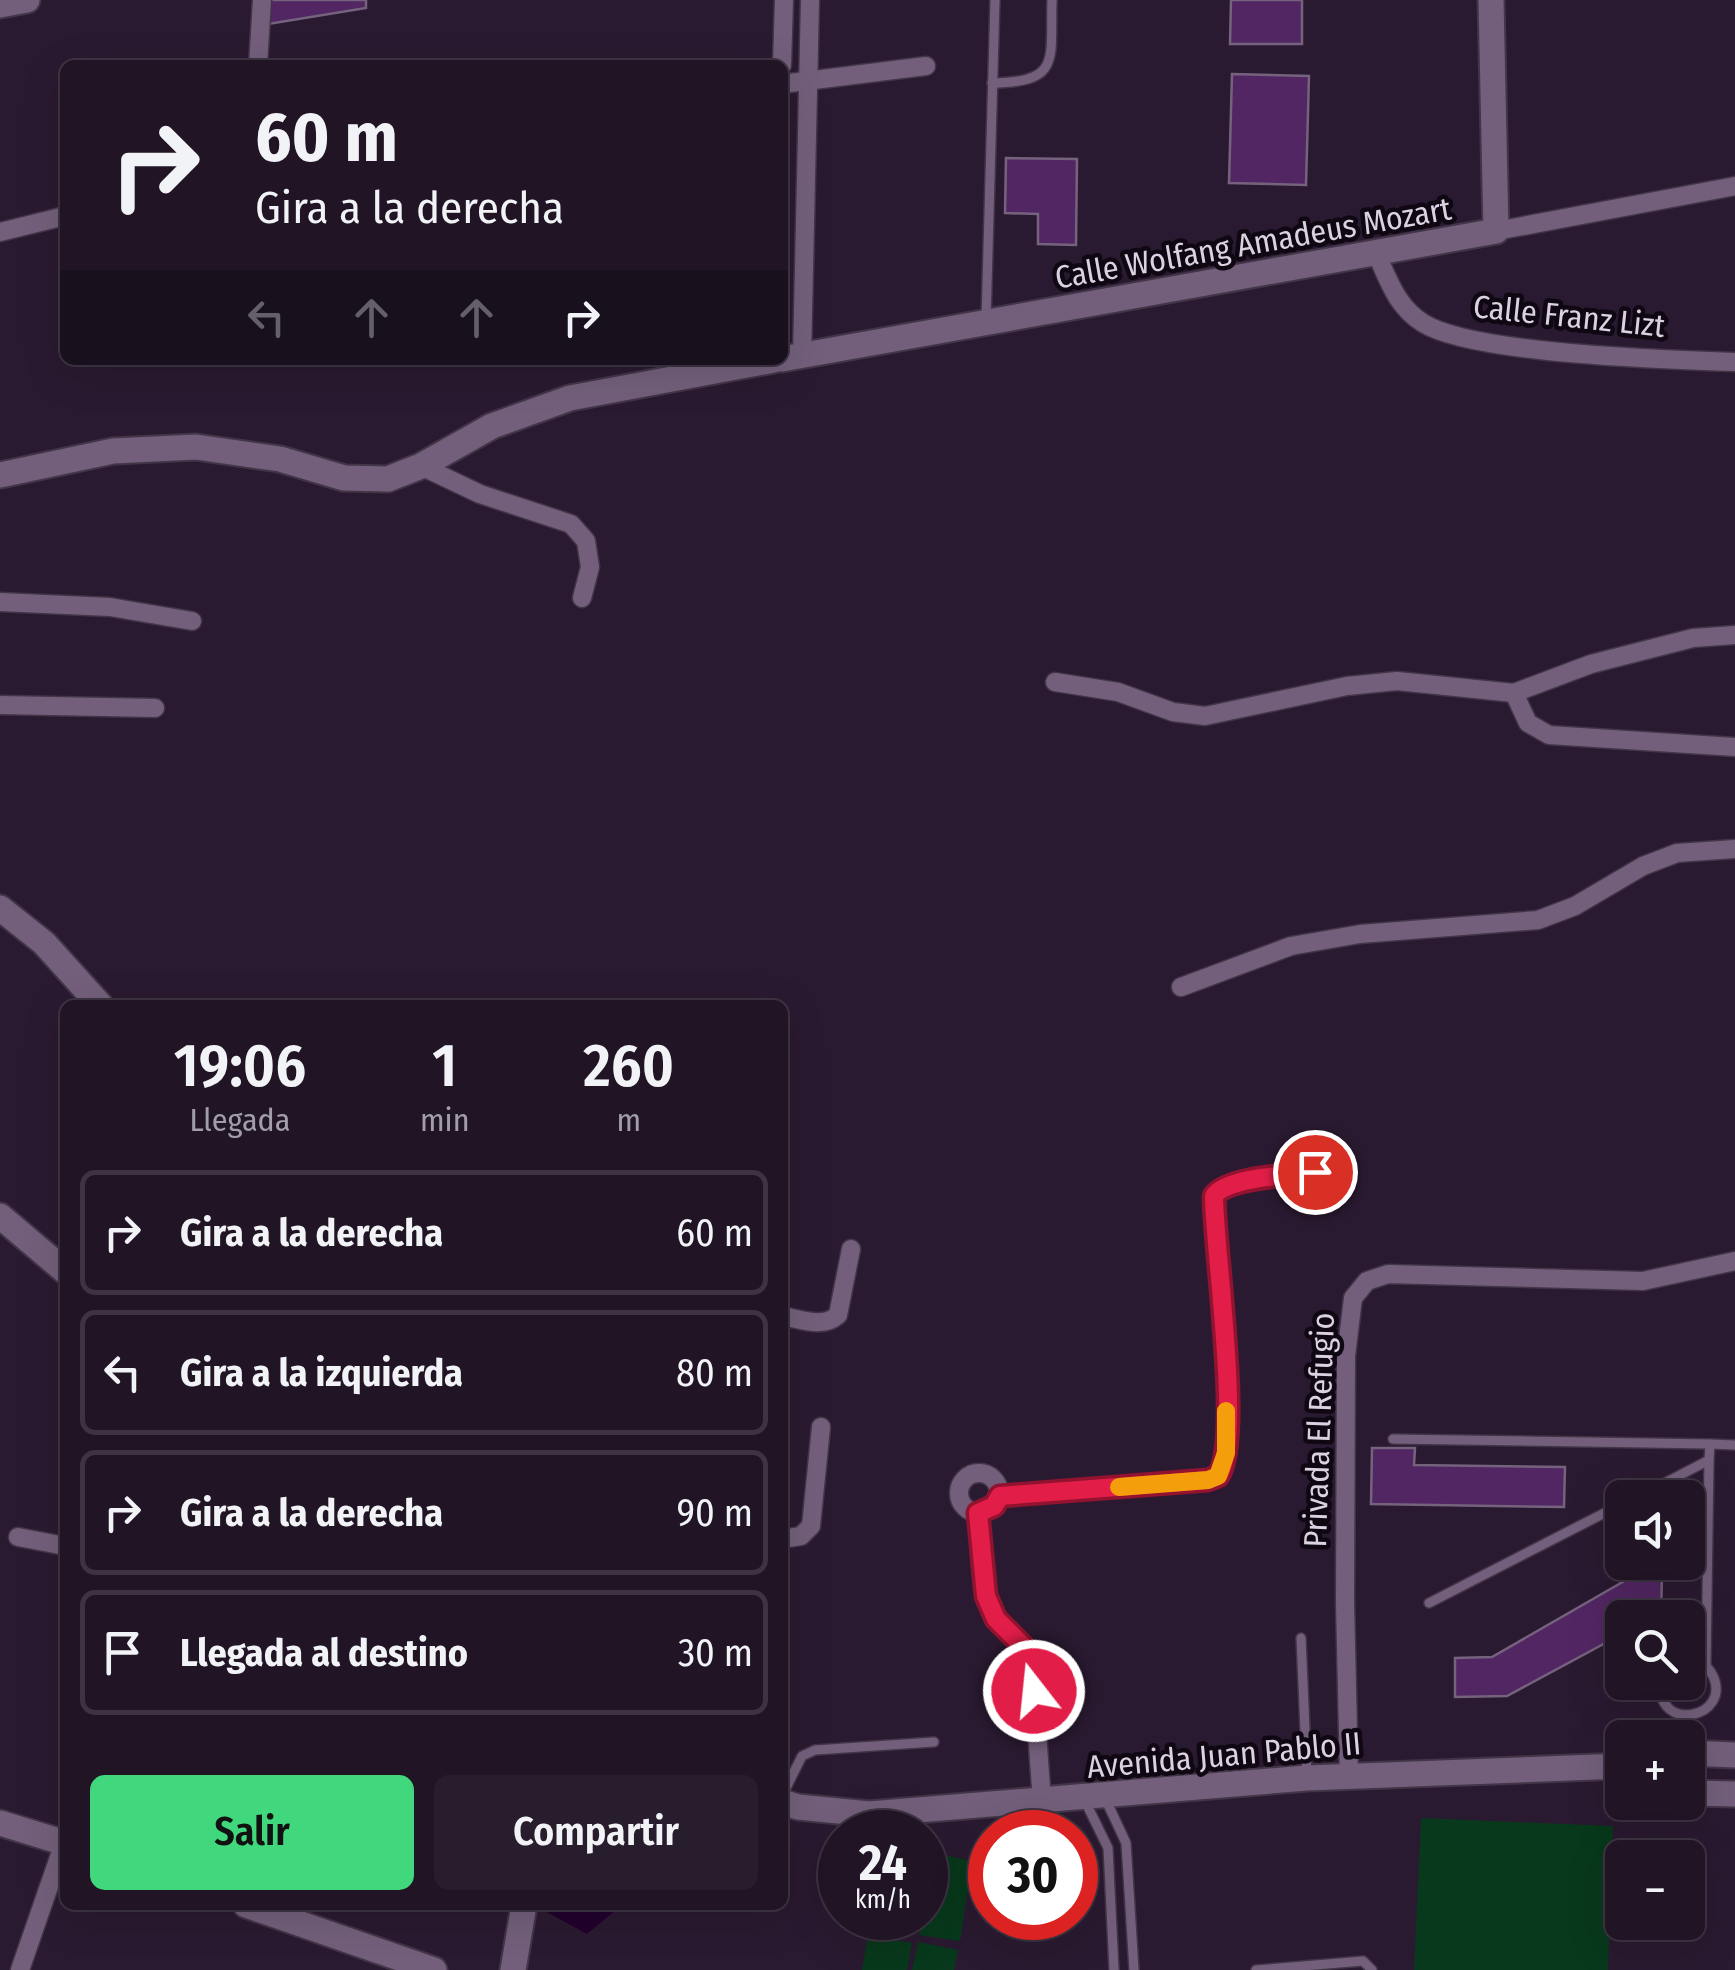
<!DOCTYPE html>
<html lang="es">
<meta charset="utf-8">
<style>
:root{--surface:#201425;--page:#281d2d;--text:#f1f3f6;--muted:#a29ea7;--line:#3d3342;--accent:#41d77c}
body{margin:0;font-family:"Fira Sans Condensed",sans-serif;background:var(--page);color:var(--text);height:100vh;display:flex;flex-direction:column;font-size:38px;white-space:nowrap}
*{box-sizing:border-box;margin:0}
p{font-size:32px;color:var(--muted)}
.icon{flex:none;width:55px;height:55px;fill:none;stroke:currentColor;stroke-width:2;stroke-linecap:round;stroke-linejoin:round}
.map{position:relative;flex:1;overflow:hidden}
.drawer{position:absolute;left:60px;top:1000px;width:728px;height:910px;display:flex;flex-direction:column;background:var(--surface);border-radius:15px;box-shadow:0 10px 40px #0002,0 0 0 2px var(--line)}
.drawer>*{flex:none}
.top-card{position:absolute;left:60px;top:60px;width:728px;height:305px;border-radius:15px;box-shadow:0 10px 40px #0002,0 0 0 2px var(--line);background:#201425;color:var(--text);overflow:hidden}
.buttons{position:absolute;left:1605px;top:1480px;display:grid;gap:20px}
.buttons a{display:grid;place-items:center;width:100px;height:100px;border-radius:15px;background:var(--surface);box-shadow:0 10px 40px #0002,0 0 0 2px var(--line);font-size:50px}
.speed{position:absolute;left:818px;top:1810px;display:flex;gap:20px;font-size:50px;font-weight:700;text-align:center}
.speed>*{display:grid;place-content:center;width:130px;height:130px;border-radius:50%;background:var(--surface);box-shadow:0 10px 40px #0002,0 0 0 2px var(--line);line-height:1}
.speed small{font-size:25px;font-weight:400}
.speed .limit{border:15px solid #d22;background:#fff;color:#111}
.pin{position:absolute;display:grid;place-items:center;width:85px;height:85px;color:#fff;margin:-42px;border:5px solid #fff;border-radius:50%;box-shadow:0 2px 10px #0007}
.me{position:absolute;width:110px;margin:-55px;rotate:344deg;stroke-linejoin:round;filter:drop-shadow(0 0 8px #0008)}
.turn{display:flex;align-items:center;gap:35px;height:210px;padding:0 30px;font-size:45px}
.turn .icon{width:130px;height:130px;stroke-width:2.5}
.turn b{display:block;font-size:70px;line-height:85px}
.lanes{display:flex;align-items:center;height:95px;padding:0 30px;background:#0003;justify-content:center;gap:50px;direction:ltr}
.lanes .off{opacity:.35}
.eta{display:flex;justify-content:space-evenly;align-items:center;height:170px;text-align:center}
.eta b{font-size:60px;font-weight:600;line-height:70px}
.button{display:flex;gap:20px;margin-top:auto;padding:20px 30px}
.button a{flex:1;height:115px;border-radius:15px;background:var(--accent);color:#111;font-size:40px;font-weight:600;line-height:115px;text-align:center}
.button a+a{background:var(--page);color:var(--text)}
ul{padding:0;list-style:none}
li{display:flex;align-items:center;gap:30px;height:125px;margin:0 20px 15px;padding:0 10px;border:5px solid var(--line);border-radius:15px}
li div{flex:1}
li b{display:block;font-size:38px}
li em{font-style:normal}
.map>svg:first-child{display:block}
</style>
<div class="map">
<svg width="1735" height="1970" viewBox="0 0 1735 1970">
<rect width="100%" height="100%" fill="#2a1a31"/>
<!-- green -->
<g fill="#08391c">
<polygon points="1421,1818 1613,1826 1608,1970 1414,1970"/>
<polygon points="935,1853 972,1861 960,1941 919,1935"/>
<polygon points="868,1935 912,1943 907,1970 862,1970"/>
<polygon points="918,1942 958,1950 954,1970 912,1970"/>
</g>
<!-- water -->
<polygon fill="#22012d" points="545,1905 622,1905 587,1934 543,1910"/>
<!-- building -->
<g fill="#522663" stroke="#75627d" stroke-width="2.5">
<polygon points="271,0 366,0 366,8 268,24"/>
<polygon points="1231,0 1302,0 1302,44 1230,44"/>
<polygon points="1232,74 1309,76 1306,185 1229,183"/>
<polygon points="1006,158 1077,159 1076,245 1038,244 1038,214 1005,213"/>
<polygon points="1372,1448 1415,1448 1414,1465 1565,1467 1564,1507 1371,1504"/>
<polygon points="1640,1572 1662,1573 1661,1618 1622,1618 1622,1634 1507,1696 1455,1697 1455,1658 1492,1657"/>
</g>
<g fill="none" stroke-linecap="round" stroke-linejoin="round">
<defs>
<g id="lane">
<path d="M992 83C1062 82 1050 60 1052 0"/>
<polyline points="986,321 995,0"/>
<polyline points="1393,1439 1710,1444"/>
<polyline points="1636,1498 1709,1460 1710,1444 1735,1445"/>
<polyline points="1429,1603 1622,1504"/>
<polyline points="1301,1638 1307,1776"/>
<polyline points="1706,1666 1709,1460"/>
<path d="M1660 1682C1657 1735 1732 1717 1713 1676 1708 1665 1699 1661 1688 1659"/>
<polyline points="782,1796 802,1756 815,1750 934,1742"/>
<polyline points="1105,1798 1126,1843 1134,1970"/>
<polyline points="1085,1801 1108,1848 1114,1970"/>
<polyline points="1256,1970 1363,1961 1372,1970"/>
</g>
<g id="street">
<polyline points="258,65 262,0"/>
<polyline points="782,65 784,0"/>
<polyline points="782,84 926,66"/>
<polyline points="1496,231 1735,186"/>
<polyline points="0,232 65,216"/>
<path d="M1377 255C1389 281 1397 307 1423 323 1472 354 1670 360 1735 362"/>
<polyline points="802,357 810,0"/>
<polyline points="421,466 480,494 571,524 586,541 590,567 582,598"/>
<polyline points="0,602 110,607 192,621"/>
<polyline points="1055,682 1118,692 1173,712 1205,716 1347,686 1397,681 1514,693 1591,664 1693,638 1735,635"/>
<polyline points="1514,693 1528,723 1549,735 1735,747"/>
<polyline points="0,705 155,708"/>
<polyline points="1181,987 1291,946 1360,934 1538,920 1575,906 1643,866 1677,853 1735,849"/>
<path d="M782 1316C800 1319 823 1329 838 1315L851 1249"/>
<circle cx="979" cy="1493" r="20"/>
<path d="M999 1496 1209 1481 1217 1476C1243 1439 1214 1249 1214 1196 1227 1177 1291 1175 1315 1172"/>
<path d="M978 1513C981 1546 977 1592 998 1620 1009 1635 1024 1644 1032 1662L1042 1802"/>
<polyline points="18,1537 65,1546"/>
<polyline points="782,1539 801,1536 811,1526 821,1427"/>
<polyline points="1349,1776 1345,1602 1346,1356 1353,1298 1367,1281 1388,1274 1643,1281 1735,1261"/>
<polyline points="20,1970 64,1843"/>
</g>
<g id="secondary">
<polyline points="0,5 27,0"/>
<polyline points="782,359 1496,231 1491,0"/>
<polyline points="0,475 113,451 196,447 280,459 344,478 388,479 421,466 492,426 570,398 774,360"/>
<polyline points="0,908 44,943 100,1005"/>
<polyline points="0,1216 65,1271"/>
<polyline points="1688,1753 1735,1755"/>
<polyline points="1688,1793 1735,1794"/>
<polyline points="782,1802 798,1807 869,1814 1307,1778 1622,1766"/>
<polyline points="0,1823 65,1843"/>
<polyline points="246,1905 434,1970"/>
<polyline points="513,1970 524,1905"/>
</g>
</defs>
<!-- lane casing -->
<use href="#lane" stroke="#433548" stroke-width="12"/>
<!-- street casing -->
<use href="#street" stroke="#433548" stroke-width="21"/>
<!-- secondary casing -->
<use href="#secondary" stroke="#433548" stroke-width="29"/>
<!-- lane -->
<use href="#lane" stroke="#735f7b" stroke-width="9"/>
<!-- street -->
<use href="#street" stroke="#735f7b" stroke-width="18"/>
<!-- secondary -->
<use href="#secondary" stroke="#735f7b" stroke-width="25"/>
</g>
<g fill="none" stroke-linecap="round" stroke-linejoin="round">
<defs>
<path id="route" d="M1034 1691 1032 1662 1026 1649 996 1619 986 1596 978 1513 994 1506 1000 1496 1208 1480 1218 1476C1243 1440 1214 1249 1214 1196 1227 1177 1291 1175 1315 1172"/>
</defs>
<!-- route casing -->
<use href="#route" stroke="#92132f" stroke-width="25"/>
<!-- route -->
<use href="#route" stroke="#e11d48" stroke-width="18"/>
<!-- slow -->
<polyline stroke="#f59e0b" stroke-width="18" points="1119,1487 1208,1480 1218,1476 1226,1453 1226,1411"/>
</g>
<g text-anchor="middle" stroke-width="9" stroke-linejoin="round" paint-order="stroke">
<!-- street labels -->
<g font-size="32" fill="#dcd1e1" stroke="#0f0812">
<text transform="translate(1253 243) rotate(-10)" y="11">Calle Wolfang Amadeus Mozart</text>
<text transform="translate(1569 316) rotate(6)" y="11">Calle Franz Lizt</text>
<text transform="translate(1319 1430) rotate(-88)" y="11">Privada El Refugio</text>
<text transform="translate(1224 1755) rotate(-5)" y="11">Avenida Juan Pablo II</text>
</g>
</g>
</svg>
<div class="buttons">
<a><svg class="icon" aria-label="sound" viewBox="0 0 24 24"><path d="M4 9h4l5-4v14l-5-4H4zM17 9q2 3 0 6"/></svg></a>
<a><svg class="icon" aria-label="search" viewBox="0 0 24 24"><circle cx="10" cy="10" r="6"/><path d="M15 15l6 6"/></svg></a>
<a>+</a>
<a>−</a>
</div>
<div class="speed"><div>24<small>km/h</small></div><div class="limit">30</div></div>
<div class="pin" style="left:1315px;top:1172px;background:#d93025"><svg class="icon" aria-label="arrive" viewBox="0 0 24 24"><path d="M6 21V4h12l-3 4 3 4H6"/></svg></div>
<svg class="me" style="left:1034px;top:1691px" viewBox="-20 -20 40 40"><circle r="17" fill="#e11d48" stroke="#fff" stroke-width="3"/><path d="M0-11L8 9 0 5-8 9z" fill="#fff"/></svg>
<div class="top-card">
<div class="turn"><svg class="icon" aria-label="right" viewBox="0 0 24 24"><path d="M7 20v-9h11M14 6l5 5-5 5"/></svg><div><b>60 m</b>Gira a la derecha</div></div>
<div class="lanes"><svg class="icon off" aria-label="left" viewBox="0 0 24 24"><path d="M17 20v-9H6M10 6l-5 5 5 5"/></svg><svg class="icon off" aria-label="ahead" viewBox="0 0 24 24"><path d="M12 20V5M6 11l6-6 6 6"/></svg><svg class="icon off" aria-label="ahead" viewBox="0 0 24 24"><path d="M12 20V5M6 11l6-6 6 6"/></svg><svg class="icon" aria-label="right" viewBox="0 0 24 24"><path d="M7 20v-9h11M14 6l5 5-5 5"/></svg></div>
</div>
<section class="drawer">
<div class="eta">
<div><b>19:06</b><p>Llegada</p></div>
<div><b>1</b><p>min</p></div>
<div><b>260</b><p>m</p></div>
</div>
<ul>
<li><svg class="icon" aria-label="right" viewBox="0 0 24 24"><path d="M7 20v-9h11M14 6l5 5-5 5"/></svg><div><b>Gira a la derecha</b></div><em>60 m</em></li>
<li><svg class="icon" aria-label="left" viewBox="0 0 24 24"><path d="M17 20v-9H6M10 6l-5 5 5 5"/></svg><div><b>Gira a la izquierda</b></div><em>80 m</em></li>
<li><svg class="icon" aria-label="right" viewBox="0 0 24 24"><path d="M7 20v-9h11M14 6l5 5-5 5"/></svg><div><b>Gira a la derecha</b></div><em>90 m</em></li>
<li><svg class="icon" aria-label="arrive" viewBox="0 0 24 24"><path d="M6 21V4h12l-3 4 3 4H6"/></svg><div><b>Llegada al destino</b></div><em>30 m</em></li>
</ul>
<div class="button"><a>Salir</a><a>Compartir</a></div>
</section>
</div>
